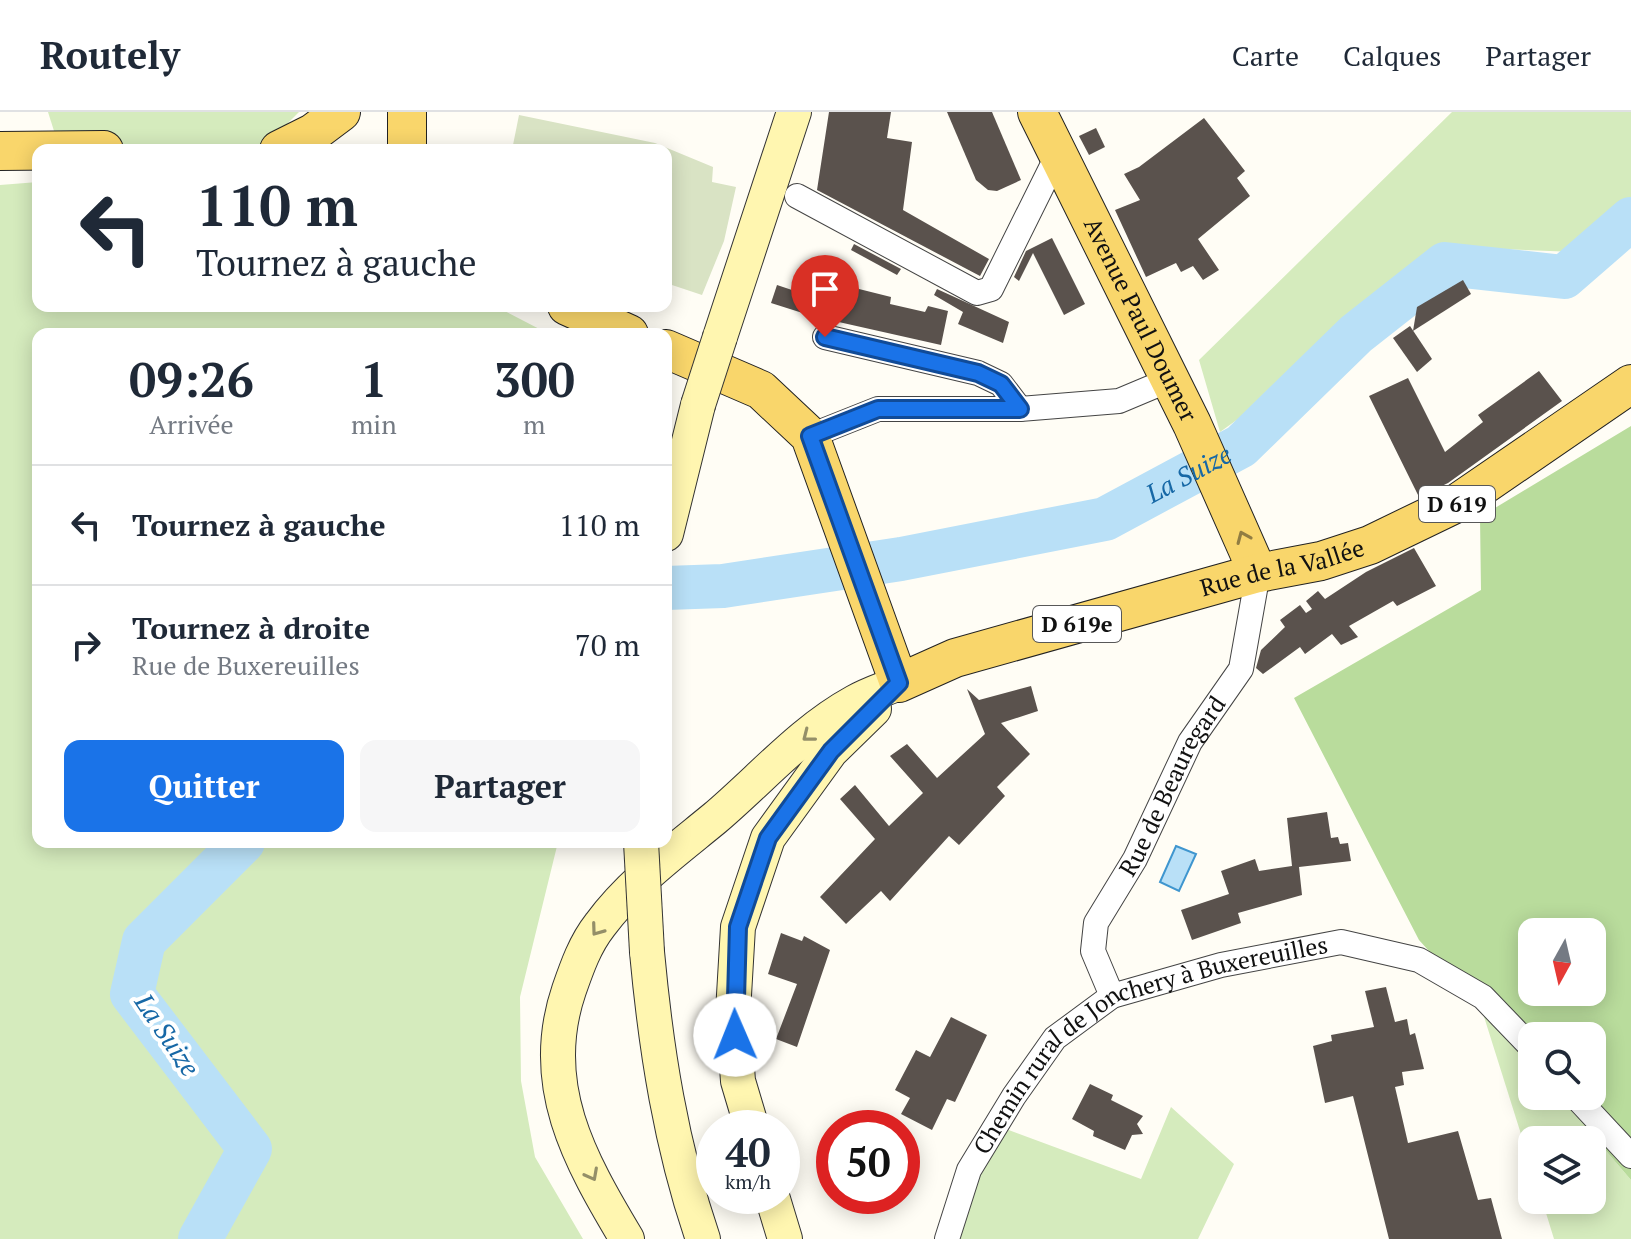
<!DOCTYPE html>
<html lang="fr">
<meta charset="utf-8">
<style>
:root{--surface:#fff;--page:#f6f6f7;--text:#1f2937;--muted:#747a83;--line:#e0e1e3;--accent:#1a73e8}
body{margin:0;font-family:"PT Serif",serif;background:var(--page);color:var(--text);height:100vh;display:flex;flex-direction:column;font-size:30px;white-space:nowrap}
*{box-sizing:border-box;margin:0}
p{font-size:26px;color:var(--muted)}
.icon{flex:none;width:44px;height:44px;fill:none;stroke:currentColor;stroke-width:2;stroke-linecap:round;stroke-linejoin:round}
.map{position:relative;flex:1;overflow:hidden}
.drawer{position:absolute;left:32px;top:216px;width:640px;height:520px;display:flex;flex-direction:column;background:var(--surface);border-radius:16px;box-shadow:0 4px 20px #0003}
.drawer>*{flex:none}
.guide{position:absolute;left:32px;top:32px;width:640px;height:168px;border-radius:16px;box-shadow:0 4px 20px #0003;background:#fff;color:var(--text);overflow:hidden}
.needle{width:52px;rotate:188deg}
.controls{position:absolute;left:1518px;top:806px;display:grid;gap:16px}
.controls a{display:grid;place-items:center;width:88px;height:88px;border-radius:16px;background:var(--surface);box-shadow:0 4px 20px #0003;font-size:40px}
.speed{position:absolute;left:696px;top:998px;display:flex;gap:16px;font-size:40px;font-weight:700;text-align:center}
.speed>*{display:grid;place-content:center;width:104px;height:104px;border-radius:50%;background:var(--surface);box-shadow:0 4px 20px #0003;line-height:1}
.speed small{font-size:20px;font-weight:400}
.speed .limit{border:12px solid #d22;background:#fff;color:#111}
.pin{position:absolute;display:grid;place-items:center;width:68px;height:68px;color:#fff;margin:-82px -34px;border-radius:50% 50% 50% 0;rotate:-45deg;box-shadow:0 0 8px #0007}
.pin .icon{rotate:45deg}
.me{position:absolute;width:88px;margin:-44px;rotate:359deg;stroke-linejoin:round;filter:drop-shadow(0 0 6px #0008)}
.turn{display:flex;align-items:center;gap:28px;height:168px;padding:0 32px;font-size:36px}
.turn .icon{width:104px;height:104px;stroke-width:2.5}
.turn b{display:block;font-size:56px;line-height:68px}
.eta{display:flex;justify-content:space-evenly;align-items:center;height:136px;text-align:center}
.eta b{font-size:48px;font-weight:700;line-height:56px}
.action{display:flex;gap:16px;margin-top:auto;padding:16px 32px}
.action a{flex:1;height:92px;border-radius:16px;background:var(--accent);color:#fff;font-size:32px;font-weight:700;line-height:92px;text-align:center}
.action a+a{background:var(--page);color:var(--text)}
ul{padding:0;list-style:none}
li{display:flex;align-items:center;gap:24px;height:120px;padding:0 32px;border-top:2px solid var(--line)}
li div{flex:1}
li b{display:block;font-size:30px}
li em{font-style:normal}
header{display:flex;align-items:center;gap:48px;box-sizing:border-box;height:112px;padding:0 40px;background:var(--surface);border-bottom:2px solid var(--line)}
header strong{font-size:38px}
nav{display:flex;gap:44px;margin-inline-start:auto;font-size:28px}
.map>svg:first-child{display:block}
</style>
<header>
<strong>Routely</strong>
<nav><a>Carte</a><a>Calques</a><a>Partager</a></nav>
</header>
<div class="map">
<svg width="1631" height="1127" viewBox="0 0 1631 1127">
<rect width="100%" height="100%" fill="#fffdf5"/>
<!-- green -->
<g fill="#d5ebbd">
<polygon points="48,0 299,0 261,38 60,38"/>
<polygon points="1452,0 1631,0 1631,88 1575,140 1475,136 1220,320 1199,248"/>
<polygon points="38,70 38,194 495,194 549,222 38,222 38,730 558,730 520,885 521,969 535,1045 583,1127 0,1127 0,73"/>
<polygon points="1480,892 1532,953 1532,984 1559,984 1631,1068 1631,1127 1554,1127 1542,1088 1592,1088 1592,1028 1532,1028 1532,1057"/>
<polygon points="1171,995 1234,1052 1198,1127 959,1127 977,1067 1006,1017 1141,1067"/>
</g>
<!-- forest -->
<path fill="#b9dc9c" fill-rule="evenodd" d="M1631 314V1068L1559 984H1592V924H1532V953L1419 828 1294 586 1481 478 1480 405ZM1532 820H1592V880H1532Z"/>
<!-- cemetery -->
<polygon fill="#d9e3c4" points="519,3 655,31 713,55 712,70 736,75 724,129 702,183 666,171 666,38 512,38"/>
<!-- water -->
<polygon fill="#b9e0f7" stroke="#3f96cf" stroke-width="2" points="1176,734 1196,742 1179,779 1160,770"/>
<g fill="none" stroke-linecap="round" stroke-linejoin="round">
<!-- river -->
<g stroke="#b9e0f7" stroke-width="44">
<path id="s1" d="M666 476 723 474 901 447 1105 407 1241 334 1356 222 1445 152 1564 165 1631 107"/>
<polyline points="200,1127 250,1037 132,882 144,829 243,730"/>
</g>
</g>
<!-- building -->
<g fill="#5a524d">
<polygon points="829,0 891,0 887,26 912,30 903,98 989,147 980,164 817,78"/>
<polygon points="947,0 992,0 1021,68 997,79 988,78 976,68"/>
<polygon points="1204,6 1245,59 1237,66 1250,84 1198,127 1219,158 1203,168 1193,154 1181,160 1176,151 1146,165 1115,98 1140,88 1124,62 1139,55"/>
<polygon points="1096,16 1105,35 1089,43 1079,24"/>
<polygon points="1052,126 1085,192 1064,203 1033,141 1019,169 1014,165 1026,139"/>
<polygon points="854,132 901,157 897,163 851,138"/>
<polygon points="1463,168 1471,182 1413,219 1417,195"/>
<polygon points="777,173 837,193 843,173 891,185 890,192 925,200 928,194 948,199 941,233 812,204 771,191"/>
<polygon points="937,177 1009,210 1003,231 958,212 963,200 934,183"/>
<polygon points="1410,214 1432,247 1417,260 1393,226"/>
<polygon points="1539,259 1562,289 1448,371 1419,385 1369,284 1408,266 1445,340 1483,310 1478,303"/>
<polygon points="1414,436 1436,474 1397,494 1393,489 1349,514 1358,525 1341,533 1332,522 1305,542 1300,535 1263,562 1256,556 1261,538 1285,515 1280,508 1300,493 1306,501 1312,497 1306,489 1318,479 1325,487 1366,460"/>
<polygon points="1031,574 1038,599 1001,611 1030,642 997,675 1005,684 959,733 949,724 890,789 881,779 846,812 820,785 875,727 840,687 855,673 889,714 923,681 890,644 907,632 937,666 985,622 967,577 979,588"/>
<polygon points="1327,700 1331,726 1338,725 1340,732 1348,731 1351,749 1299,755 1302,783 1238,801 1241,811 1192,828 1181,798 1229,782 1221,759 1255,747 1259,759 1292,754 1287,706"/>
<polygon points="781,821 802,829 804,824 830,838 797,935 776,927 797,872 768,862"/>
<polygon points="1386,875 1395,910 1407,907 1410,923 1415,921 1424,957 1402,960 1404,973 1395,975 1408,1031 1458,1019 1478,1088 1491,1086 1502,1127 1389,1127 1353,984 1325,991 1313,934 1332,929 1331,923 1374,915 1365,879"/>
<polygon points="951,905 987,923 955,990 947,987 932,1018 901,1002 910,986 895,978 916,938 930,945"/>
<polygon points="1090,972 1113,983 1111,988 1143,1004 1137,1012 1143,1022 1132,1023 1125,1038 1093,1024 1094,1019 1072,1007"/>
</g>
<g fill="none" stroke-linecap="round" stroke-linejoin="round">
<defs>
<g id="minor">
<polyline points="797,84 977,181 991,177 1057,44"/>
<polyline points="825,225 978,261 1001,272 1020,297"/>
<polyline points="810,324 878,297 1020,297 1119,289 1169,268"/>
<path id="s2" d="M1112 884 1093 839 1096 811 1135 747 1190 630 1241 557 1258 461"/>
<polyline points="1575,984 1631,1044"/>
<path id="s3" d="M947 1127 969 1058 1014 984 1055 926 1112 884 1221 853 1341 830 1419 848 1483 885 1532 936"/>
</g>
<g id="secondary">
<polyline points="720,225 794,0"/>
<polyline points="666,422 698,293"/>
<path d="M647 840C656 938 671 1034 703 1127"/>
<polyline points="752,1016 738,969 733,900 738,815 768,726 831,639 874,597"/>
<polyline points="772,1084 785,1127"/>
<path d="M627 1127C579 1047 537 972 569 878 577 855 585 832 600 813 631 771 675 739 715 706 761 667 802 619 855 590 869 582 885 577 899 571"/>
</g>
<g id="primary">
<path id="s4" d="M1037 0 1192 312 1258 461"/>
<polyline points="279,38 313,21 341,0"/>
<polyline points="407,38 407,0"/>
<polyline points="0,39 104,38"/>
<polyline points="567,194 629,222"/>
<path id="s5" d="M666 237 761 278 810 324 899 571 955 546 1258 461 1321 449 1370 433 1459 390 1631 272"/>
</g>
</defs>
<!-- minor casing -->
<use href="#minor" stroke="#444" stroke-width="26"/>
<!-- secondary casing -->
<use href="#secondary" stroke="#333" stroke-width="36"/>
<!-- primary casing -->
<use href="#primary" stroke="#222" stroke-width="40"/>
<!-- minor -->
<use href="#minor" stroke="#fff" stroke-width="24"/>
<!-- secondary -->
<use href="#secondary" stroke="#fff6b0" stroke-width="34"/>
<!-- primary -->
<use href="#primary" stroke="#f9d66b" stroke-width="38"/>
<defs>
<g id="secondary-bridge">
<polyline points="698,293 720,225"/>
<polyline points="641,730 647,840"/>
</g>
</defs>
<!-- secondary-bridge casing -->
<use href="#secondary-bridge" stroke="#333" stroke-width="36" stroke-linecap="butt"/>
<!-- secondary-bridge -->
<use href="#secondary-bridge" stroke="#fff6b0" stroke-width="34"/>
</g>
<!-- one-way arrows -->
<defs><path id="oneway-chevron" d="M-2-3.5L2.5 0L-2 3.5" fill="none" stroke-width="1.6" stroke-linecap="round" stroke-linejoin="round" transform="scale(2)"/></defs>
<use stroke="#917d42" href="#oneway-chevron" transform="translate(1243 425) rotate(-113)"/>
<g stroke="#948f68">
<use href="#oneway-chevron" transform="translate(808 624) rotate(142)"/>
<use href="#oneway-chevron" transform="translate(597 818) rotate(126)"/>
<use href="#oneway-chevron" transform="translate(592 1063) rotate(62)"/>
</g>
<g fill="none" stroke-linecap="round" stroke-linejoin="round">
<defs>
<polyline id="route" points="735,923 738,815 768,726 831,639 899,571 810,324 878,297 1020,297 1001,272 978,261 825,225"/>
</defs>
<!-- route casing -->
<use href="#route" stroke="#114b97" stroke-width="20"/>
<!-- route -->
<use href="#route" stroke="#1a73e8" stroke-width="14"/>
</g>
<g text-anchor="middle" stroke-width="8" stroke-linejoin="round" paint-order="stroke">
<!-- shield labels -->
<g fill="#fff" stroke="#585858" stroke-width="2">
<rect x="1419" y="374" width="76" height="36" rx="6"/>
<rect x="1033" y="494" width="88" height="36" rx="6"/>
</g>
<g font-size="22" font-weight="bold" fill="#111">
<text x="1457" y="400">D 619</text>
<text x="1077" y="520">D 619e</text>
</g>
<!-- street labels -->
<g font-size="24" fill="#111" stroke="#fff">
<text dy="8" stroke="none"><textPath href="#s4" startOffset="232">Avenue Paul Doumer</textPath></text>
<text dy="8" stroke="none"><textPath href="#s5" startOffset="834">Rue de la Vallée</textPath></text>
<text dy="8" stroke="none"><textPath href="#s2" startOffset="234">Rue de Beauregard</textPath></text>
<text dy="8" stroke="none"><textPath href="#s3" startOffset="308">Chemin rural de Jonchery à Buxereuilles</textPath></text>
</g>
<!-- water labels -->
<g font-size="26" font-style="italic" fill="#1768a6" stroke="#fff">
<text dy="9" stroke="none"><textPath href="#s1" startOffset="540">La Suize</textPath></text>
<text transform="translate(167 923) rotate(56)" y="9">La Suize</text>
</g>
</g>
</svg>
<div class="controls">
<a><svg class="needle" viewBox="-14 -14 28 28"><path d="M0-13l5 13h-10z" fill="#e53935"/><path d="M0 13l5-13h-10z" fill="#747a83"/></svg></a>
<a><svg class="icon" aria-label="search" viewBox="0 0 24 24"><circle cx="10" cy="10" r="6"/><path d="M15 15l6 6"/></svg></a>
<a><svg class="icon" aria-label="layers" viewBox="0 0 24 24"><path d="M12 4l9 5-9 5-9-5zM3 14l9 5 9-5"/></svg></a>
</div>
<div class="speed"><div>40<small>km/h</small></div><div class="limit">50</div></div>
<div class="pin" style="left:825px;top:225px;background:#d93025"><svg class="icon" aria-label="arrive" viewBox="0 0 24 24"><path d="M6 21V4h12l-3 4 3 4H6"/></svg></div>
<svg class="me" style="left:735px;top:923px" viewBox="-20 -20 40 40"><circle r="19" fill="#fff"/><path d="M0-13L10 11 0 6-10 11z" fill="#1a73e8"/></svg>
<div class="guide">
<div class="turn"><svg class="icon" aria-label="left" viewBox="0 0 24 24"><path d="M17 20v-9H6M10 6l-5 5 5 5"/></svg><div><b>110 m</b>Tournez à gauche</div></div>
</div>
<section class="drawer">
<div class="eta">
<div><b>09:26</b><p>Arrivée</p></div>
<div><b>1</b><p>min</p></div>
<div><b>300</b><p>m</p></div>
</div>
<ul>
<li><svg class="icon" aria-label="left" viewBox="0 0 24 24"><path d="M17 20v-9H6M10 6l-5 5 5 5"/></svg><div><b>Tournez à gauche</b></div><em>110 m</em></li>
<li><svg class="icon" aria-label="right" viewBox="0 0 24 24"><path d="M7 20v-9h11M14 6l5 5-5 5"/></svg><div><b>Tournez à droite</b><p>Rue de Buxereuilles</p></div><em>70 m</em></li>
</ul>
<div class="action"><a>Quitter</a><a>Partager</a></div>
</section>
</div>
